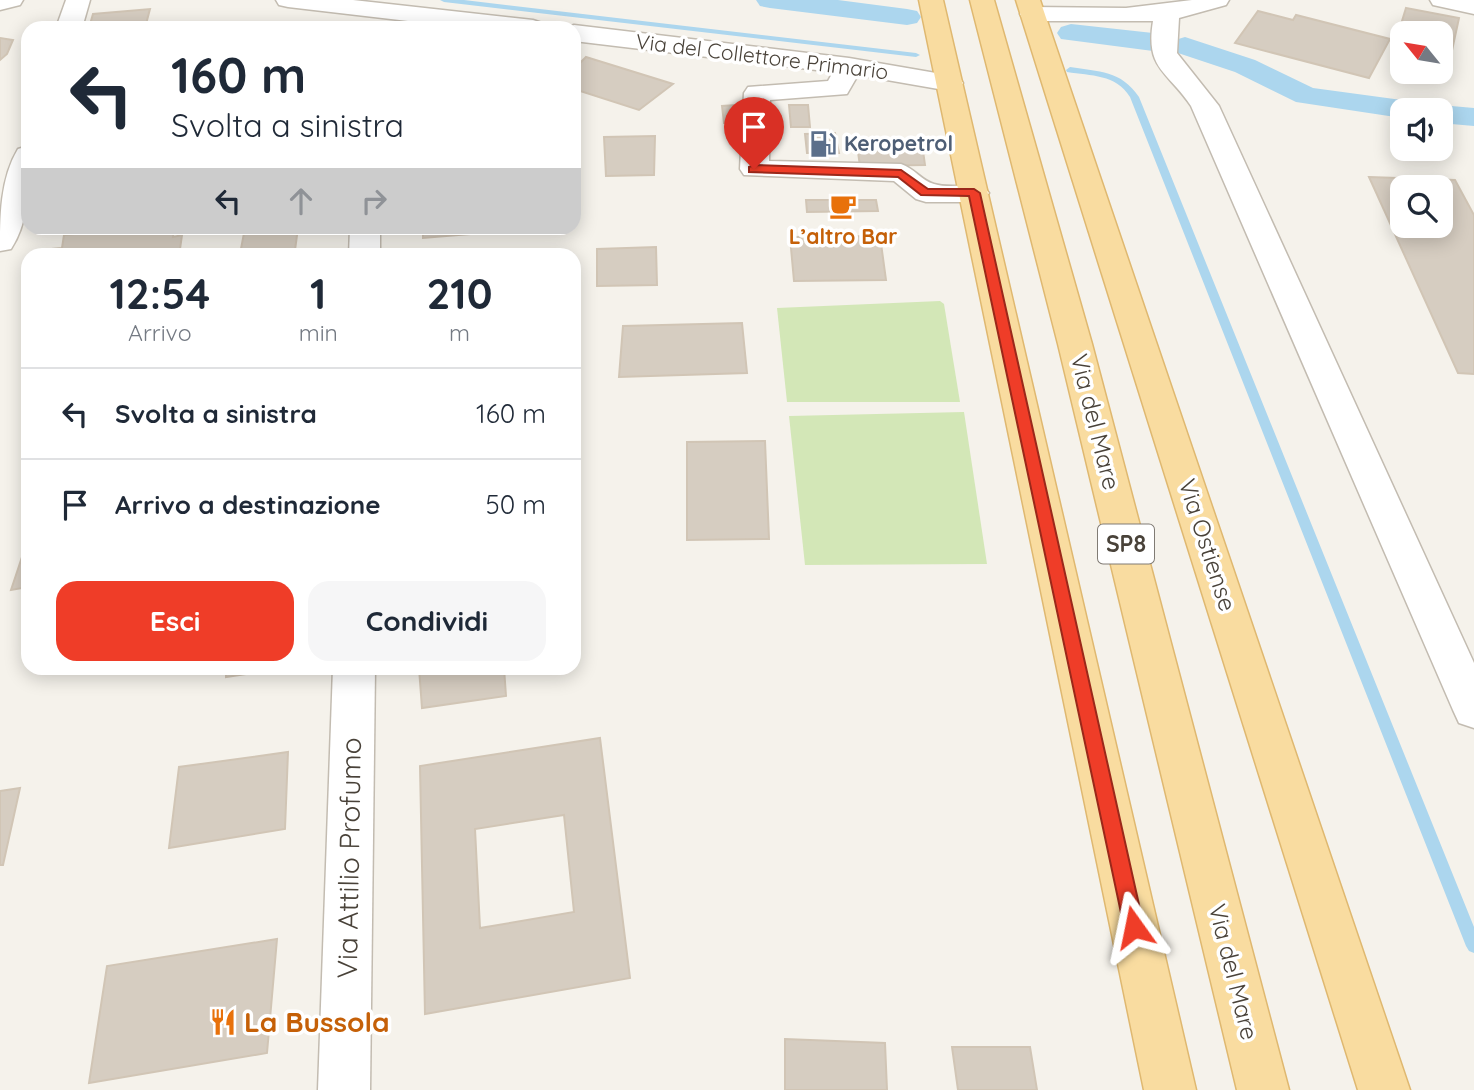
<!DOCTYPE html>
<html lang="it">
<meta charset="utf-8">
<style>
:root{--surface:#fff;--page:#f6f6f7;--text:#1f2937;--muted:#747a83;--line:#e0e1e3;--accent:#ef3d28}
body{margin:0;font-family:Quicksand,sans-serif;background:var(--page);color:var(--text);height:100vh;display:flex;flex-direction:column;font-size:26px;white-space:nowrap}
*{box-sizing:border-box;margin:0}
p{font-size:23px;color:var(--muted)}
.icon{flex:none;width:38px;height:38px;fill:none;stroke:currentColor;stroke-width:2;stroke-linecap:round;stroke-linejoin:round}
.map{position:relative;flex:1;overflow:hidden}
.panel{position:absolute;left:21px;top:248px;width:560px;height:427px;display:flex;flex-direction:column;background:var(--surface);border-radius:21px;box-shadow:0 4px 18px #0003}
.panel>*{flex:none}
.top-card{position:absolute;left:21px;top:21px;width:560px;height:214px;border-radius:21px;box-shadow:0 4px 18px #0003;background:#fff;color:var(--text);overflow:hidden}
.needle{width:46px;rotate:300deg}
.buttons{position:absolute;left:1390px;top:21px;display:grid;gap:14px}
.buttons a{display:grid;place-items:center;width:63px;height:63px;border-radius:14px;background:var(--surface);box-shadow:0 4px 18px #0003;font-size:35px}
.pin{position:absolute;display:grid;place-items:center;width:60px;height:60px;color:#fff;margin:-72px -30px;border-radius:50% 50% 50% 0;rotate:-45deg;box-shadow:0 0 7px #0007}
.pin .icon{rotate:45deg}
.me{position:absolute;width:77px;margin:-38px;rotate:348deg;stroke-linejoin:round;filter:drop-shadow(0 0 5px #0008)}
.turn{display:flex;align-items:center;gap:24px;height:147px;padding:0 35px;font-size:32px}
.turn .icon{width:91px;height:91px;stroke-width:2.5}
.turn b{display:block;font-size:49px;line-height:60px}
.lanes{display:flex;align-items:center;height:66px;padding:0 35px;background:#0003;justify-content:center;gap:35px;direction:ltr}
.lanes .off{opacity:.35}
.eta{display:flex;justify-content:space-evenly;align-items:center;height:119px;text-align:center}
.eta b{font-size:42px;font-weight:700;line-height:49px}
.button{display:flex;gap:14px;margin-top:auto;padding:14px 35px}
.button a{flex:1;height:80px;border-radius:21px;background:var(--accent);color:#fff;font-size:28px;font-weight:700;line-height:80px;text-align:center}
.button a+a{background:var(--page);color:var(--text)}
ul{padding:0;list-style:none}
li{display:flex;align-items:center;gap:21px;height:91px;padding:0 35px;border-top:2px solid var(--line)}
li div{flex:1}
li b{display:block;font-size:26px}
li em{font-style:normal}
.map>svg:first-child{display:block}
</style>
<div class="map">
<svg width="1474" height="1090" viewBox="0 0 1474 1090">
<rect width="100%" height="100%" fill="#f5f2eb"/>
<!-- green -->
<g fill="#d3e7b7">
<polygon points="940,301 944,304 960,402 787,402 777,308"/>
<polygon points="964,412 987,564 805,565 789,416"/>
</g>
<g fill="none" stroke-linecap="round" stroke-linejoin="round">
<!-- stream -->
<g fill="#acd6ee" fill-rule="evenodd">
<polygon points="440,0 464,0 916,53 920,55 916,57 444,2"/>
<path d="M1070 67C1099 72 1121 70 1139 97L1474 927V953L1469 951 1466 946 1130 97C1116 74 1091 76 1067 72L1066 70Z"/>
</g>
<!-- canal -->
<g fill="#acd6ee" fill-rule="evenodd">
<polygon points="756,0 838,0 907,9 917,11 921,17 917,23 907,25 770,8 760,6"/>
<polygon points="1071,24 1153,33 1163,36 1167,42 1163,48 1153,51 1061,39 1057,33 1061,27"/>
<polygon points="1185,37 1255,60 1313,88 1409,101 1420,103 1424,110 1402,110 1402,118 1296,102 1235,72 1175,52 1170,46 1175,40"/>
<polygon points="1440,105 1474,108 1474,126 1440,123 1440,110 1427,110"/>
</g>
</g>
<!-- building -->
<g fill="#d6cdc1" stroke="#d1c5b5" stroke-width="2" fill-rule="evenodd">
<polygon points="1406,8 1459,18 1451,55 1440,53 1440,33 1402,33 1402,45 1395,44"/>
<polygon points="150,9 145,28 89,28 93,14"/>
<polygon points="1258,11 1293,20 1296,15 1390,39 1369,78 1235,43"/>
<polygon points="0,38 13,40 7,54 0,60"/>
<polygon points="586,57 673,84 639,110 574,89 574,69"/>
<polygon points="736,105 737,123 724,123 722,106"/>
<polygon points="789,105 808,105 810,127 791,127"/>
<polygon points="835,133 839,153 807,153 805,134"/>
<polygon points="655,136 654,175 606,176 604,137"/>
<polygon points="922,144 925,165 860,166 857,145"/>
<path d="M1369 177 1455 180 1474 215V374L1458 373ZM1402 187H1440V226H1402Z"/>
<polygon points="806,200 876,200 878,211 807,212"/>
<polygon points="138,228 174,228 173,237 182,235 179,256 51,256 52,249 62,248 64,235"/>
<polygon points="245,228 298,228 295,250 240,254"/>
<polygon points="423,228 482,228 482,233 423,238"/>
<polygon points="880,236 886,280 794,281 790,237"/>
<polygon points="656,247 657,285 597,286 597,249"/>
<polygon points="742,323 747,373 619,377 623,326"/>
<polygon points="765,441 769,539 687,540 687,442"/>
<polygon points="28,539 28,587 11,590"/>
<polygon points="226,668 287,668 226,677"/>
<polygon points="419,668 504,668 506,696 422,708"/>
<path d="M600 738 630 978 425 1014 420 766ZM564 815 574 912 480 928 475 829Z"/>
<polygon points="288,752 285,829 169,848 179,767"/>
<polygon points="20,788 3,865 0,865 0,791"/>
<polygon points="277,939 267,1053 89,1083 107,966"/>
<polygon points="785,1039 885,1043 887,1090 785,1090"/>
<polygon points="952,1047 1030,1047 1037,1090 958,1090"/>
</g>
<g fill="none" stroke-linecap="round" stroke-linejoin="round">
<defs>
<g id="minor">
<polygon points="0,0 23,0 20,5 0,10"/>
<polygon points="66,0 90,0 82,28 56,28"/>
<polygon points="276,0 353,0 533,20 542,23 546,28 468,28 288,7 279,5"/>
<path d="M1192 0H1229L1226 5 1179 18 1177 53 1219 106 1474 663V728L1459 723 1453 710 1191 106C1168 71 1145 70 1153 21H1032L1023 19 1020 14 1023 9 1032 7 1126 8Z"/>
<polygon points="1430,0 1474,0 1474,14 1433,5"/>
<path d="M574 25 849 58 959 77 963 83 959 89 950 91 858 75 847 94 770 100 769 161 901 164C914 168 922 181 934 184 950 189 968 183 984 187L989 193 984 199 974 202H926L916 199 894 181 744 175 740 169 744 93 748 87 828 81 833 72 574 41V28H565Z"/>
<path d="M28 146C28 180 31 219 11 249L0 251C0 217 0 179 18 149Z"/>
<polygon points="350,228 380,228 380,256 349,256"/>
<polygon points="333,668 375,668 370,1090 318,1090"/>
</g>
<g id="major">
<polygon points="919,0 943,0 1196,1090 1144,1090"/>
<polygon points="970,0 994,0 1092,344 1289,1090 1237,1090 1058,344"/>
<polygon points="1016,0 1040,0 1410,1090 1358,1090"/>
</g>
</defs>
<!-- minor casing -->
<use href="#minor" stroke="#c3bcb1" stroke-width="3"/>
<!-- major casing -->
<use href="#major" stroke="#dfb870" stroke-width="3"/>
<!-- minor -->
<use href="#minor" fill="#fff" fill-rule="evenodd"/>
<!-- major -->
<use href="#major" fill="#f9dca0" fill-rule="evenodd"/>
</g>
<!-- route -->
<polygon fill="#ef3d28" stroke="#9b281a" stroke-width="2" points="754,165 901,170 928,189 974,189 980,193 1144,927 1141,934 1134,936 1127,934 1124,927 969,196 921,195 898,177 749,172 749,167"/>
<!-- icons -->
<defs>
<symbol id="fuel-bare" viewBox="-9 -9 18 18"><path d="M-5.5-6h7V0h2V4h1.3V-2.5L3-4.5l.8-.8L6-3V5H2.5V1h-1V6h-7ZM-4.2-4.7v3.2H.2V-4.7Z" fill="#5c6f8a" stroke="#fff" stroke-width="2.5" paint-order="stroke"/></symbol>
<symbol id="cafe-bare" viewBox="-9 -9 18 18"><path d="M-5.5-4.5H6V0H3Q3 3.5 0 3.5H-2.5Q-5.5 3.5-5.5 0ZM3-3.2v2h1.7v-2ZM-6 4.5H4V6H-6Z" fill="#e8710a" stroke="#fff" stroke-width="2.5" paint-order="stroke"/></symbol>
<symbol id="restaurant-bare" viewBox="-9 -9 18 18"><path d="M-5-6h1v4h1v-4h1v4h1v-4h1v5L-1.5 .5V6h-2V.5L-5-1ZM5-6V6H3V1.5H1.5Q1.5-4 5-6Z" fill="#e8710a" stroke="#fff" stroke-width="2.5" paint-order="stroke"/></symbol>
</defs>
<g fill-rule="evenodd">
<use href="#fuel-bare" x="804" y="125" width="38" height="38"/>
<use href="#cafe-bare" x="824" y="187" width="38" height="38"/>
<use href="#restaurant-bare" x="204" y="1003" width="38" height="38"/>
</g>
<g text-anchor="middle" stroke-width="7" stroke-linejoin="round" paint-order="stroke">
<!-- far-street labels -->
<g font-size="21" fill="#494239" stroke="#fff">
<text transform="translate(762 57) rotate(7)" y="7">Via del Collettore Primario</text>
</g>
<!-- far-service labels -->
<g font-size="21" font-weight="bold" fill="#4e5e75" stroke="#fff" text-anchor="start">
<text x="844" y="151">Keropetrol</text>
</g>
<!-- far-food labels -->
<g font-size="21" font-weight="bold" fill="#c56008" stroke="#fff">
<text x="843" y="244">L’altro Bar</text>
</g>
<!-- shield labels -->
<rect fill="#fff" stroke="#807b74" stroke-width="2" x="1098" y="524.5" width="56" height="39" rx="5"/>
<g font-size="23" font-weight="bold" fill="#494239">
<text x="1126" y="552">SP8</text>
</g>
<!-- street labels -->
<g font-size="24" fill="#494239" stroke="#fff">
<text transform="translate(1095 422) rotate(76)" y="8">Via del Mare</text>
<text transform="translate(1207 545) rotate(72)" y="8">Via Ostiense</text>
<text transform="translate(1233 972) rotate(76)" y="8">Via del Mare</text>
</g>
<!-- near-street labels -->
<g font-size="28" fill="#494239" stroke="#fff">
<text transform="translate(349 858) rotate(-89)" y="10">Via Attilio Profumo</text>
</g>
<!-- near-food labels -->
<g font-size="28" font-weight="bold" fill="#c56008" stroke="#fff" text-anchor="start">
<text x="244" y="1032">La Bussola</text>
</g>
</g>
</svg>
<div class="buttons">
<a><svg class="needle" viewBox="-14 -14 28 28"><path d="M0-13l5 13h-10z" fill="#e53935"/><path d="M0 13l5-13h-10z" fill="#747a83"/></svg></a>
<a><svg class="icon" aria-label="sound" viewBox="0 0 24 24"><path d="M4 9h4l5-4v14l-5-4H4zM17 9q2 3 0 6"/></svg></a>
<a><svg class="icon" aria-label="search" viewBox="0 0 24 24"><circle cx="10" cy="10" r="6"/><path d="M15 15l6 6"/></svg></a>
</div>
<div class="pin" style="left:754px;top:169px;background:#d93025"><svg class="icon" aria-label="arrive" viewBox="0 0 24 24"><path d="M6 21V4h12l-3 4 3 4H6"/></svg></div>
<svg class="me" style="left:1134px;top:927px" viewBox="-20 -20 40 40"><path d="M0-17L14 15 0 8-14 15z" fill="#ef3d28" stroke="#fff" stroke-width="4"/></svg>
<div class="top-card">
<div class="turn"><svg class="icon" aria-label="left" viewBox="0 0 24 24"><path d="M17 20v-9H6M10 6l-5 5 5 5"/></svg><div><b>160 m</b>Svolta a sinistra</div></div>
<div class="lanes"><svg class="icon" aria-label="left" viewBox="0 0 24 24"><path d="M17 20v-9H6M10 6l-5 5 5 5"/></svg><svg class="icon off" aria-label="ahead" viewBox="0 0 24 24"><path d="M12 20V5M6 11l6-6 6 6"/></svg><svg class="icon off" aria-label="right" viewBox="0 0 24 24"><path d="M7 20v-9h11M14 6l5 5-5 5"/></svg></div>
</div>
<section class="panel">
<div class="eta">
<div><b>12:54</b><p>Arrivo</p></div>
<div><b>1</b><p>min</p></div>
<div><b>210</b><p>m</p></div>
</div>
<ul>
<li><svg class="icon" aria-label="left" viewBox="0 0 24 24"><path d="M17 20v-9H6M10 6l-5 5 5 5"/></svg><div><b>Svolta a sinistra</b></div><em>160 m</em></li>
<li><svg class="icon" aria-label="arrive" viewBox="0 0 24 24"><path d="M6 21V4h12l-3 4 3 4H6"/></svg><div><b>Arrivo a destinazione</b></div><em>50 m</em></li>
</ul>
<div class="button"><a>Esci</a><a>Condividi</a></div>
</section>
</div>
